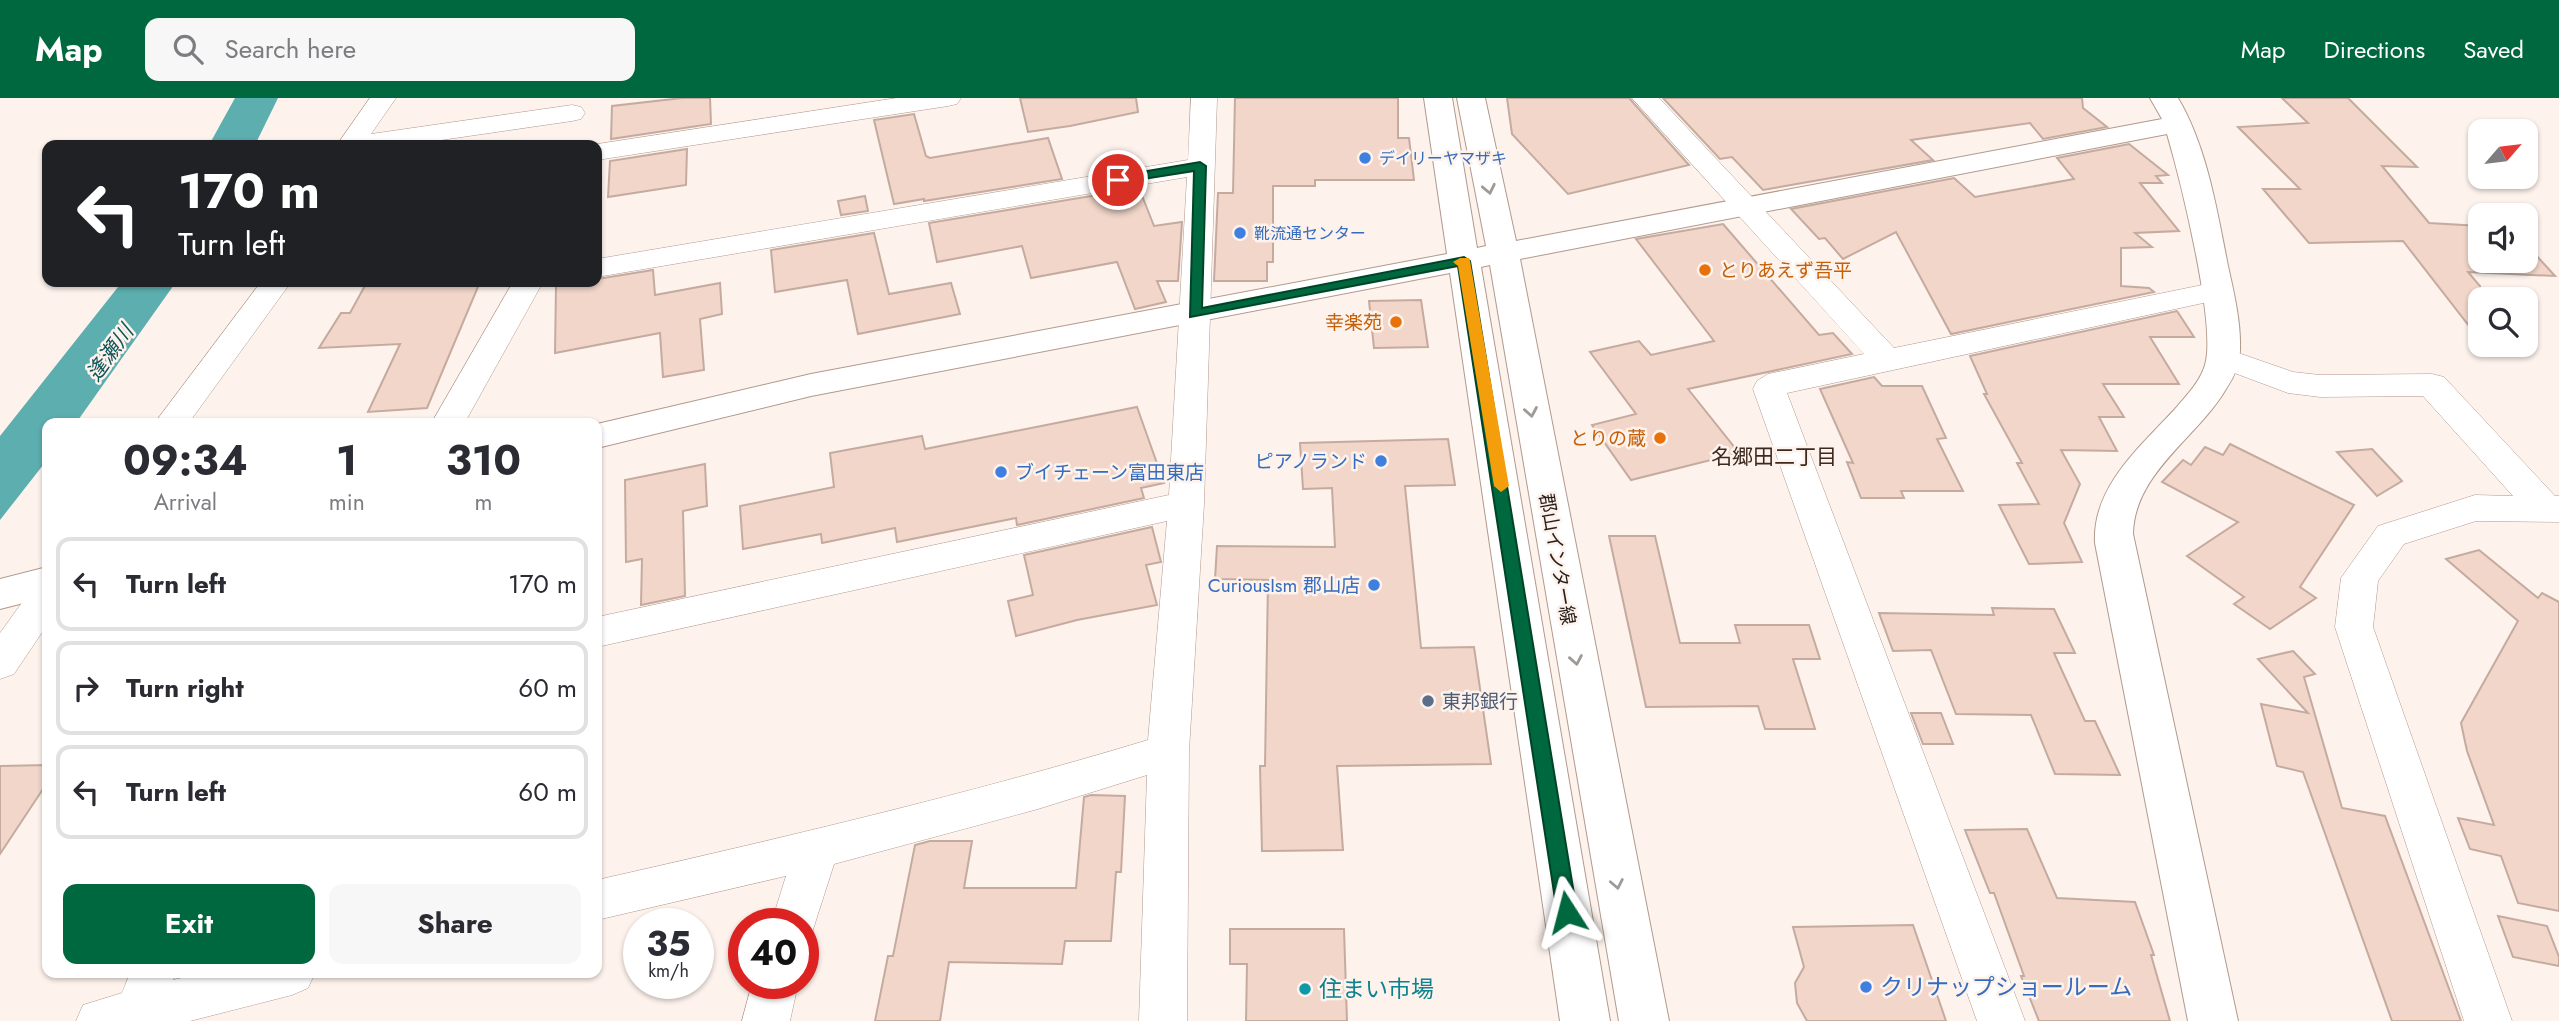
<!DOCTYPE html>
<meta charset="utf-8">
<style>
:root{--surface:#fff;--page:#f7f7f7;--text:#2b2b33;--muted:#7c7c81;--line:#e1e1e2;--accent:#00683e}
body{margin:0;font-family:Jost,"Noto Sans JP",sans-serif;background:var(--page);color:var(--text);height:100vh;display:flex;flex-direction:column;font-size:26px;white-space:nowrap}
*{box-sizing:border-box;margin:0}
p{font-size:23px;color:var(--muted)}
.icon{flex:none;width:38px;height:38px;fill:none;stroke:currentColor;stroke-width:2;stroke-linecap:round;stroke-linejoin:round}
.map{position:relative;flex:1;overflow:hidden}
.side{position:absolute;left:42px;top:320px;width:560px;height:560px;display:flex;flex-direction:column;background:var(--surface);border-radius:14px;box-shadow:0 2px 5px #0004}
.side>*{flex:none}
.guide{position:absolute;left:42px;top:42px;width:560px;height:147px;border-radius:14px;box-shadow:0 2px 5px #0004;background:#202124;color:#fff;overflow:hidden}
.needle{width:46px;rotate:62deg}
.tools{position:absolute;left:2468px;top:21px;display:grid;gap:14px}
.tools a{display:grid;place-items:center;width:70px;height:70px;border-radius:14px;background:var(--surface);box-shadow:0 2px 5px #0004;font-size:35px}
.speed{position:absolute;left:623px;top:810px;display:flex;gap:14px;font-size:35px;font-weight:700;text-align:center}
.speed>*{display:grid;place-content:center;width:91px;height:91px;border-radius:50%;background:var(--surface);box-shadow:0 2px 5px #0004;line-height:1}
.speed small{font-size:18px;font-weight:400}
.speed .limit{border:10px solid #d22;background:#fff;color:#111}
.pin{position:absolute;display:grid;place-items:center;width:60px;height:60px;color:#fff;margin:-30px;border:4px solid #fff;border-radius:50%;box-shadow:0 2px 7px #0007}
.me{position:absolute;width:77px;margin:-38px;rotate:351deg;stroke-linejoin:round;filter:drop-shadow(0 0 5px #0008)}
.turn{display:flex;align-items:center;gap:24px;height:147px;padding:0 21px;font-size:32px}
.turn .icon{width:91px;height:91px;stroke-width:2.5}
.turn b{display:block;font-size:49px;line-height:60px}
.eta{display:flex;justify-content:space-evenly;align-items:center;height:119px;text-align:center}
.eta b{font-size:42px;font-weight:700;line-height:49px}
.cta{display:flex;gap:14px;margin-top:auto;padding:14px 21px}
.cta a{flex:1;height:80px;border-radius:14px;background:var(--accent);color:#fff;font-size:28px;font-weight:700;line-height:80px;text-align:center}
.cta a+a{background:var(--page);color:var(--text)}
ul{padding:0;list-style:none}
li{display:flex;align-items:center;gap:21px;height:94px;margin:0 14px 10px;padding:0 7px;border:4px solid var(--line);border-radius:14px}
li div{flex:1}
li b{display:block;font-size:26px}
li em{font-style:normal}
header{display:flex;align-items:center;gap:42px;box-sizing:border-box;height:98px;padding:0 35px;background:var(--accent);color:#fff}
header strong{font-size:33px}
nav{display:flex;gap:38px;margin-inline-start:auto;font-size:24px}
.search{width:490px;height:63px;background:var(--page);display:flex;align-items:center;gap:18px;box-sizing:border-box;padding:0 24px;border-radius:14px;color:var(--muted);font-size:26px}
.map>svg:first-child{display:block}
</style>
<header>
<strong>Map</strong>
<div class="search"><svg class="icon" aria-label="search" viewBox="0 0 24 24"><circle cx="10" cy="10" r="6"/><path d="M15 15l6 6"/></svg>Search here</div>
<nav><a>Map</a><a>Directions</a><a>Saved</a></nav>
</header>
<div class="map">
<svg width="2559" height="923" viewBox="0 0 2559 923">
<rect width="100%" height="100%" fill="#fdf2ec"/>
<!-- water -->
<g fill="#5daeaf">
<polygon points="235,0 278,0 255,47 209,47"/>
<polygon points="122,184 176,184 76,325 47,326 47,362 0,422 0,338"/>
</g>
<!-- building -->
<g fill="#f1d6c9" stroke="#c5ab9f" stroke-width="2">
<polygon points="682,0 710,0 711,26 611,41 612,8"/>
<polygon points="1020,0 1136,0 1138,14 1070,28 1028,34"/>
<polygon points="1235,0 1398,0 1398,40 1409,40 1414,82 1315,82 1315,88 1273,88 1273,164 1267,164 1267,183 1214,183 1218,95 1233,95"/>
<polygon points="1507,0 1629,0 1689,67 1568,96 1512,36"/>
<polygon points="1663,0 2082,0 2083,10 2107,29 2043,41 2030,25 1911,42 1933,62 1763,92 1732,59 1720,61"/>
<polygon points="2282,0 2348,0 2417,69 2382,68 2429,125 2480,128 2480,163 2525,163 2525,145 2555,178 2468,174 2480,188 2480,242 2403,143 2309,145 2263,91 2300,91 2238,29 2308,25"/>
<polygon points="914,16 926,58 930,60 1048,40 1062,81 924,103 924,101 894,106 874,22"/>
<polygon points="2129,46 2168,77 2156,78 2162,85 2140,85 2179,133 2135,135 2152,149 2121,150 2121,188 2149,190 2154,194 1951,236 1896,134 1843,161 1825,140 1819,141 1791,111 1954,80 1975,99 2074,81 2057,60"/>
<polygon points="687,51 686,87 608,99 610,63"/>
<polygon points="1139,90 1154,128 1182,124 1178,183 1157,183 1166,204 1135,211 1117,164 1031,180 1022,148 937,164 929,125"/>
<polygon points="865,98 868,113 841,117 838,103"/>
<polygon points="1723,126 1819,237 1833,235 1852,256 1688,291 1739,355 1631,382 1592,327 1636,316 1590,254 1639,243 1651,257 1714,243 1636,141"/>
<polygon points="874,135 889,196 951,185 960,216 858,236 847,182 775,194 771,152"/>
<polygon points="653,172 655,197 720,185 722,216 700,221 704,272 663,279 660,235 555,255 556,188 597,184 597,181"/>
<polygon points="367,184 480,184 427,310 368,314 400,246 319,250 341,215 350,215"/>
<polygon points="1421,202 1428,249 1374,250 1369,203"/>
<polygon points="2177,213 2194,239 2150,239 2179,286 2103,286 2124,319 2099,319 2117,353 2061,352 2080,386 2064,425 2082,464 2029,466 1999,407 2039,406 2017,365 2022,365 1984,296 1987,296 1970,258"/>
<polygon points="1874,279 1882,288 1922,288 1946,340 1937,341 1963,393 1901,393 1904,400 1861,400 1847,364 1853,365 1820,291"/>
<polygon points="1137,309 1164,385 1141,390 1144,400 1017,427 1016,420 897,444 895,430 822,445 821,436 743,451 740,408 834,389 830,355 922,338 925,351"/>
<polygon points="1448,341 1455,387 1405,388 1421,550 1474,549 1491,666 1337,668 1343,752 1262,753 1260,668 1265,668 1268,482 1215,481 1217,448 1335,449 1332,390 1303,391 1300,345"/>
<polygon points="2230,346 2354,407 2300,489 2316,500 2270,531 2234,506 2244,499 2187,458 2238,424 2162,384 2183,362 2191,367 2205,349 2223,357"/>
<polygon points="2372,351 2402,383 2377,398 2337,354"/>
<polygon points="705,366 707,408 683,413 685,498 641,507 642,461 626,464 625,382"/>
<polygon points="1152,429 1161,464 1146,467 1157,507 1077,522 1016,538 1008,503 1033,497 1024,457"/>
<polygon points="1609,438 1655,438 1680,545 1740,545 1735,527 1809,527 1820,561 1793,561 1815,631 1765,631 1758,608 1646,609"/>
<polygon points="2479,452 2538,500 2542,495 2559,504 2559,813 2518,805 2501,758 2470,751 2458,720 2494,727 2467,653 2461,625 2518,523 2446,461"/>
<polygon points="1992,510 2054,511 2075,555 2054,555 2085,623 2095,623 2120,677 2055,676 2031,617 1956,616 1931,552 1893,553 1879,515 1994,517"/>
<polygon points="2293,553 2315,576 2304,579 2342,710 2385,718 2461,923 2392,923 2303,674 2277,668 2261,606 2308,615 2258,561"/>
<polygon points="1911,615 1941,615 1953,646 1923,646"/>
<polygon points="47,667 47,685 0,756 0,668"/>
<polygon points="1091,697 1125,698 1121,774 1116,774 1111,843 1065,843 1062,866 949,864 940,923 875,923 888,858 893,858 915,747 930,743 972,743 964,790 1076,790 1084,699"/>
<polygon points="2027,731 2057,800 2135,804 2154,857 2151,857 2170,923 2039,923 2021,878 2024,878 1994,795 1990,795 1965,732"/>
<polygon points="2498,818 2547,828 2559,859 2559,868 2513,859"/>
<polygon points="1913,827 1946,923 1807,923 1797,905 1795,885 1804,869 1793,829"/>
<polygon points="1230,831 1344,831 1347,923 1246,923 1247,866 1230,866"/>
</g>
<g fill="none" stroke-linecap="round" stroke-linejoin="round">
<defs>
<g id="street">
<polygon points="370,0 396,0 371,36 572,7 581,9 585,15 581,21 572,23 407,47 337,47"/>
<polygon points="897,0 961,0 957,6 948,8 597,62 597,47 591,47"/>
<path d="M1191 0H1217L1204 406 1189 653 1187 923H1139L1147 677 1038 711 834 766 810 841 803 843V826H771L786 778 597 822V782C782 740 966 697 1148 642L1167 423 597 549V519L1169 397 1187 79 597 179V161L1188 62Z"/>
<polygon points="1632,0 1659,0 1894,250 2217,184 2228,186 2232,193 2228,200 2217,202 1787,295 2025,923 1977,923 1753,291 1757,283 1768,276 1864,256"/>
<polygon points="261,184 291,184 188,326 154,326"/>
<polygon points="513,184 543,184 464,326 431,326"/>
<polygon points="2224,250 2293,274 2320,277 2432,276 2444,279 2555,398 2559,398 2559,424 2476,423 2404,446 2378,483 2373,529 2512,923 2464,923 2335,529 2341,480 2378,428 2475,397 2513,398 2423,298 2320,299 2288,295 2213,267 2208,260 2213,253"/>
<polygon points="47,484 47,527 14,576 0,581 0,535 34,488"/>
<polygon points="130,875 176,875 173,882 203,875 315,875 308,890 292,897 190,923 76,923 83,907 122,895"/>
<polygon points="752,886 798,886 790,923 742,923"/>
</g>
<g id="secondary">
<path d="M1424 0H1452L1477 150 1486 148 1457 0H1485L1516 143 2162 21 2150 0H2178C2207 49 2217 112 2228 168 2234 195 2241 224 2240 252 2240 267 2234 279 2226 291 2198 339 2134 375 2133 436L2238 923H2188L2095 445C2092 389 2140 349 2175 311 2186 298 2200 284 2205 267 2217 228 2180 80 2167 36L1520 161 1669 923H1619L1490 167 1481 169 1610 923H1560L1450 175 811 298 597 350V326L811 276 1447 156Z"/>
<polygon points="47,469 47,499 0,511 0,481"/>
</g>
</defs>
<!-- street casing -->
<use href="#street" stroke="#b2998c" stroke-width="1"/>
<!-- secondary casing -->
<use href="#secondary" stroke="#b2998c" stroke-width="2"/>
<!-- street -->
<use href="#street" fill="#fff" fill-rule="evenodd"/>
<!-- secondary -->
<use href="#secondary" fill="#fff" fill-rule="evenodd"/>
</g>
<!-- one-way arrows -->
<defs><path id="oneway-chevron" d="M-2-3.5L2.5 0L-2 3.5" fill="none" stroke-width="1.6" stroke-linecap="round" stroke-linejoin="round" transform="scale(1.75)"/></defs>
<g stroke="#9e9a98">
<use href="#oneway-chevron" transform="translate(1489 91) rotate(78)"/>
<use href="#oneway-chevron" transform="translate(1531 314) rotate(80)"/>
<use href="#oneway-chevron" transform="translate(1576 562) rotate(80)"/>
<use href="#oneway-chevron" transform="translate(1617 786) rotate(79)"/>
</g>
<!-- route -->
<polygon fill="#00683e" stroke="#004428" stroke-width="2" points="1200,64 1206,68 1202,210 1464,159 1470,163 1577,814 1574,820 1567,823 1560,820 1557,814 1458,168 1190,219 1194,73 1118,85 1112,82 1118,78"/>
<!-- slow -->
<polygon fill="#f59e0b" points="1460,160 1469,160 1470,163 1509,388 1501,394 1494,388 1458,168 1453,164"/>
<!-- markers -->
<g fill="#3f7fe0" stroke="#fdf2ec" stroke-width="2.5">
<circle cx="1365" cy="60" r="7"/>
<circle cx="1240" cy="135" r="7"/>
<circle cx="1381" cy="363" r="7"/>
<circle cx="1001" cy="374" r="7"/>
<circle cx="1374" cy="487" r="7"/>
<circle cx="1866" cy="889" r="7"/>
</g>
<g fill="#e8710a" stroke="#fdf2ec" stroke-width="2.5">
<circle cx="1705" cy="172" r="7"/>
<circle cx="1396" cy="224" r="7"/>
<circle cx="1660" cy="340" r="7"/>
</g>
<circle fill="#5c6f8a" stroke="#fdf2ec" stroke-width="2.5" cx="1428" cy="603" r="7"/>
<circle fill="#0f9aa8" stroke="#fdf2ec" stroke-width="2.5" cx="1305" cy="891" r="7"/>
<g text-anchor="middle" stroke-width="5" stroke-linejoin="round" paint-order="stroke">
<!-- far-shop labels -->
<g font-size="16" fill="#366cbe" stroke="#fdf2ec" text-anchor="start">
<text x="1379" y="66">デイリーヤマザキ</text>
<text x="1254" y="141">靴流通センター</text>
</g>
<!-- food labels -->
<g font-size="19" fill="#c56008" stroke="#fdf2ec" text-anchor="end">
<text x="1719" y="179" text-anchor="start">とりあえず吾平</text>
<text x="1382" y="231">幸楽苑</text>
<text x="1646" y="347">とりの蔵</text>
</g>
<!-- shop labels -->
<g font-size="19" fill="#366cbe" stroke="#fdf2ec" text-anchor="end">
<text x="1367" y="370">ピアノランド</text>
<text x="1015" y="381" text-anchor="start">ブイチェーン富田東店</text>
<text x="1360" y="494">CuriousIsm 郡山店</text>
</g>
<!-- street labels -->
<g font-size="19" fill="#281e19" stroke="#fdf2ec">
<text transform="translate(1558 461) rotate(80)" y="7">郡山インター線</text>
</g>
<!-- service labels -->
<g font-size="19" fill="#4e5e75" stroke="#fdf2ec" text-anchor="start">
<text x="1442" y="610">東邦銀行</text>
</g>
<!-- water labels -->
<g font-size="21" font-style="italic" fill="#0d5557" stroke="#fdf2ec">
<text transform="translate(110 255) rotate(-54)" y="7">逢瀬川</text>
</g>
<!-- neighbourhood labels -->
<g font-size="21" fill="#3d2a1f" stroke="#fdf2ec">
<text x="1774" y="366">名郷田二丁目</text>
</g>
<!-- near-shop labels -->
<g font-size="23" fill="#366cbe" stroke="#fdf2ec" text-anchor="start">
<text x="1880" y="897">クリナップショールーム</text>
</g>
<!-- near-culture labels -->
<g font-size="23" fill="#0d838f" stroke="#fdf2ec" text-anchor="start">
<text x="1319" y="899">住まい市場</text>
</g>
</g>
</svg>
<div class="tools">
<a><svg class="needle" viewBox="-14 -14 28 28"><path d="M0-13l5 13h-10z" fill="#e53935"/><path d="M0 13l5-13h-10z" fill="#7c7c81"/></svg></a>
<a><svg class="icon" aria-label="sound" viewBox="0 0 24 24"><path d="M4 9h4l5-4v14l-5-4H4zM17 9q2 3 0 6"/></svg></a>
<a><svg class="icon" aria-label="search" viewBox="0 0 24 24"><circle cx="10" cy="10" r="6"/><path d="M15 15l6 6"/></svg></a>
</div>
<div class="speed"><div>35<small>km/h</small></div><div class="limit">40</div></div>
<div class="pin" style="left:1118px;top:82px;background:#d93025"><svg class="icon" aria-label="arrive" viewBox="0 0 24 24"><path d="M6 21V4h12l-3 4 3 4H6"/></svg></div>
<svg class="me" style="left:1567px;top:814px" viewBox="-20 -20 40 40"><path d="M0-17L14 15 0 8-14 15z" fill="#00683e" stroke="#fff" stroke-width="4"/></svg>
<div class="guide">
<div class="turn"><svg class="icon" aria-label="left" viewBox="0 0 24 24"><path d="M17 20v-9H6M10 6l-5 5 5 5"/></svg><div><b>170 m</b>Turn left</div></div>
</div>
<section class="side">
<div class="eta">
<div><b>09:34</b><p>Arrival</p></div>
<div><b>1</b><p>min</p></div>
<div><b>310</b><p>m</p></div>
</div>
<ul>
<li><svg class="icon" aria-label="left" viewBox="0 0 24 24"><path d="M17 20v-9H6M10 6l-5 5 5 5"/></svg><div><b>Turn left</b></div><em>170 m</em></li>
<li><svg class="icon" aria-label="right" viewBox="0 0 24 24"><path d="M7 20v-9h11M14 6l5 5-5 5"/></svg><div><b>Turn right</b></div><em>60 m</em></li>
<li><svg class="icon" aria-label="left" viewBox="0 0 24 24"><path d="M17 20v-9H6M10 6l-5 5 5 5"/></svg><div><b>Turn left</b></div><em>60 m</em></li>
</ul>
<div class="cta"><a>Exit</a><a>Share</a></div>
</section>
</div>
